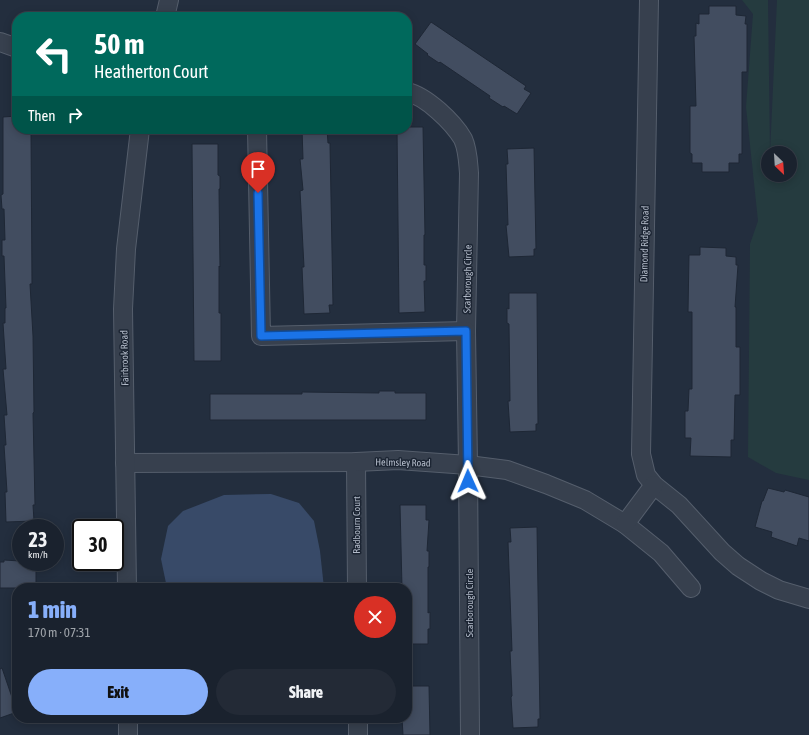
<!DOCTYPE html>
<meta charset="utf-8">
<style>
:root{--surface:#1a222e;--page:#232a36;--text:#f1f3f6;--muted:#9fa4aa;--line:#383f4a;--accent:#87affa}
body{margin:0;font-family:"Asap Condensed",sans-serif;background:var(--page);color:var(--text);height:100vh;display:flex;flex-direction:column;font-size:15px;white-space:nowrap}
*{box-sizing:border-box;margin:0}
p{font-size:13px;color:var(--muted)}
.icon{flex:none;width:22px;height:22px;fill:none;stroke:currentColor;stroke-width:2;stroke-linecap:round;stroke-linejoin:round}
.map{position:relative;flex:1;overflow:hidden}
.drawer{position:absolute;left:12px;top:583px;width:400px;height:140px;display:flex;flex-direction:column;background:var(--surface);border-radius:16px;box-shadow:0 2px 10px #0003,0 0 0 1px var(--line)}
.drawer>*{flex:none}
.banner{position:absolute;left:12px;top:12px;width:400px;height:122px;border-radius:16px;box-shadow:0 2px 10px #0003,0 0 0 1px var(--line);background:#00695c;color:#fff;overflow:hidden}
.needle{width:26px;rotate:155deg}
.controls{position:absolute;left:761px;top:146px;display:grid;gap:8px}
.controls a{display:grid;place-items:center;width:36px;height:36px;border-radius:50%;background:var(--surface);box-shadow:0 2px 10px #0003,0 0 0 1px var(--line);font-size:20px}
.speed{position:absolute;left:12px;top:519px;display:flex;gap:8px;font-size:20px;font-weight:700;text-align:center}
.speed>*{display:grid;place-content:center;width:52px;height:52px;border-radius:50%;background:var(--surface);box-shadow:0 2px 10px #0003,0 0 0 1px var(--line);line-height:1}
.speed small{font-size:10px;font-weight:400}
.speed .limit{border:2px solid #111;border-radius:6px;background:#fff;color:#111}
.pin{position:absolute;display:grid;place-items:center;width:34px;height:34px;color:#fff;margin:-41px -17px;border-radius:50% 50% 50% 0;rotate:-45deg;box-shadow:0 0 4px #0007}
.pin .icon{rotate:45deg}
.me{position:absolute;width:44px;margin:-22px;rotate:359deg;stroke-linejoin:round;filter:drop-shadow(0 0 3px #0008)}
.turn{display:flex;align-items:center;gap:14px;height:84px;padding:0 16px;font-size:18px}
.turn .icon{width:52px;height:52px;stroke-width:2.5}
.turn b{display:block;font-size:28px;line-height:34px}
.then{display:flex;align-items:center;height:38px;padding:0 16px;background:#0003;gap:8px;font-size:15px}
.round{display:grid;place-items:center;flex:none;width:42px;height:42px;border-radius:21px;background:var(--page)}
.head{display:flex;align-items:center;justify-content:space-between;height:68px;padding:0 16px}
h1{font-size:24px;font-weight:800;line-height:30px;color:var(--accent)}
.primary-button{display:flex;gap:8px;margin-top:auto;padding:8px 16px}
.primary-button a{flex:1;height:46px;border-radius:24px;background:var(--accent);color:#111;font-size:16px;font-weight:800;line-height:46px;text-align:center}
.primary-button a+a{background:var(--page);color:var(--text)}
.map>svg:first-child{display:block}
</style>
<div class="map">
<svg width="809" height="735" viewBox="0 0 809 735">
<rect width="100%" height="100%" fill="#232e3e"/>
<!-- green -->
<polygon fill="#253b3f" points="742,0 768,0 770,153 768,153 768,175 790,175 790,153 770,153 777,0 809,0 809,480 776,473 748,457 750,244 758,221 746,107 753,14"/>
<!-- water -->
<polygon fill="#384a68" points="271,494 299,503 314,521 320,551 324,588 167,588 161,559 168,526 183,511 224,495"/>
<!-- building -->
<g fill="#424d60" stroke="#1e2735">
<polygon points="709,6 736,6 736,15 746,16 745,24 747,24 747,72 742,72 742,154 739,154 739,163 729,163 729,172 702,172 702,163 692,163 692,154 690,153 690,106 696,106 694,36 696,36 696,23 699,24 699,14 709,14"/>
<polygon points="431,22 526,86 524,89 531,93 517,114 504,106 503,107 489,98 490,96 440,62 439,63 427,55 428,54 415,44"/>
<polygon points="17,116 17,129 31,129 32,284 30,284 33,336 34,412 33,413 35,505 33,505 34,521 6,522 5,492 7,492 4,445 6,445 4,415 7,415 3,369 6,369 3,323 5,323 5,308 6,308 4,256 2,256 2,240 5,240 4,209 2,209 1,195 3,194 3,117"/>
<polygon points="407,127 423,127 425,235 424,235 424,265 426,265 426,281 424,281 425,312 399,313 397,129 407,129"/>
<polygon points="302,129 327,129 328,143 330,143 333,305 329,305 330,313 304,314 302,267 304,267 300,191 303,190 300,159 303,159"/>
<polygon points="192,144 218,144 218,175 220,176 220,189 219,189 220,267 219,266 219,313 221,313 221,361 194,361"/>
<polygon points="534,148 536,249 534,249 534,256 509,257 506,225 508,225 506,164 508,164 507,149"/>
<polygon points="700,247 726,248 726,256 736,257 736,265 738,265 735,307 736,307 736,347 740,347 740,395 735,395 734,440 731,440 731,457 690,456 691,438 685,438 685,411 688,411 689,389 692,389 692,312 688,312 689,255 700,255"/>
<polygon points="509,293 537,293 538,424 536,424 536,431 510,432 508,401 510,401 509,324 507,323 507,308 509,309"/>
<polygon points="379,391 395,391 395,393 426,393 426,420 210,420 210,394 302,394 302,392 379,393"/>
<polygon points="768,488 784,492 785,490 809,497 809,541 799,538 797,546 771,537 772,532 755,527 762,501 763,501"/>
<polygon points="400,505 426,505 426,520 429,520 427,551 429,551 429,567 428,567 428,613 430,612 430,629 428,629 428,644 407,644 407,588 402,588"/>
<polygon points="537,527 540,719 538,719 538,727 513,728 511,697 512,696 510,651 512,651 508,542 511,542 510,528"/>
<polygon points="4,560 36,562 36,588 0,588 0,562 4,562"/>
<polygon points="2,668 17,712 0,718 0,669"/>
<polygon points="407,686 429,686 430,735 403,735 402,718 407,718"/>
</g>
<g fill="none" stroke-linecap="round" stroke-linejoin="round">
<defs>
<g id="minor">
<polyline points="649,0 641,454 646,475 654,485 679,505 722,552 738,566 761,581 779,590 809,599"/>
<polyline points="165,17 169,0"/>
<polyline points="0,42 17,48"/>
<path d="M407 92C426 96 453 122 463 139 468 150 468 162 469 173L466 331 468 465 470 735"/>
<polyline points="257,129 261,336 466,331"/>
<polyline points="356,462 357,588"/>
<polyline points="125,463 356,462 398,460 468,465 507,470 546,484 585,500 625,524 661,553 691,588"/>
<polyline points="625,524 654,485"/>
<polyline points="127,588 123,309 126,249 140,129"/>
<polyline points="128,718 128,735"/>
<polyline points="358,718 358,735"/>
</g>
</defs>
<!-- minor casing -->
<use href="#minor" stroke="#555e6c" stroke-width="20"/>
<!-- minor -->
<use href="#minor" stroke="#37404e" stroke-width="18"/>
</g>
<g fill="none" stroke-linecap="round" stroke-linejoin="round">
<defs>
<polyline id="route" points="258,193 261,336 466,331 468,481"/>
</defs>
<!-- route casing -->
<use href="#route" stroke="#114b97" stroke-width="10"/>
<!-- route -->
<use href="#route" stroke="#1a73e8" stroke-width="7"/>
</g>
<g text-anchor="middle" stroke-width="3" stroke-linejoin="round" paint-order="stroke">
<!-- street labels -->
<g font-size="10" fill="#b3bbc9" stroke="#1c2533">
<text transform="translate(644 244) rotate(-89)" y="4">Diamond Ridge Road</text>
<text transform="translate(467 279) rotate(-89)" y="4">Scarborough Circle</text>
<text transform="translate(124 358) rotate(-91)" y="4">Fairbrook Road</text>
<text transform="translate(403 462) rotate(1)" y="4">Helmsley Road</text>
<text transform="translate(356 525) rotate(-90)" y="4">Radbourn Court</text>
<text transform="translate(469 603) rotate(-90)" y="4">Scarborough Circle</text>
</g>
</g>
</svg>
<div class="controls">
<a><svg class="needle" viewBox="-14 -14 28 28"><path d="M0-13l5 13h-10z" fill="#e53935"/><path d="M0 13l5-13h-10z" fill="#9fa4aa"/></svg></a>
</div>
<div class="speed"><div>23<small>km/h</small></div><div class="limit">30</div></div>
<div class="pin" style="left:258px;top:193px;background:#d93025"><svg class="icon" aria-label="arrive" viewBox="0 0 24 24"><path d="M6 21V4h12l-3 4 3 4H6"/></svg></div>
<svg class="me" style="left:468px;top:481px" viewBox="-20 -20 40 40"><path d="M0-17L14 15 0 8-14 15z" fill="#1a73e8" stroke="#fff" stroke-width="4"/></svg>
<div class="banner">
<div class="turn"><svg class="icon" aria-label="left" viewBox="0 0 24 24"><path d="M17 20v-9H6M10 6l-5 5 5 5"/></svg><div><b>50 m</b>Heatherton Court</div></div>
<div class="then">Then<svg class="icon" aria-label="right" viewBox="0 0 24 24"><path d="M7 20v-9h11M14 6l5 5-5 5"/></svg></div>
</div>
<section class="drawer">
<div class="head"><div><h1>1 min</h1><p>170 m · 07:31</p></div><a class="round" style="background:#d93025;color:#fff"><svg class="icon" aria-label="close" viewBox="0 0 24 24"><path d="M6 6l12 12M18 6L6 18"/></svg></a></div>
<div class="primary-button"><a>Exit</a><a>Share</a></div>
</section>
</div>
